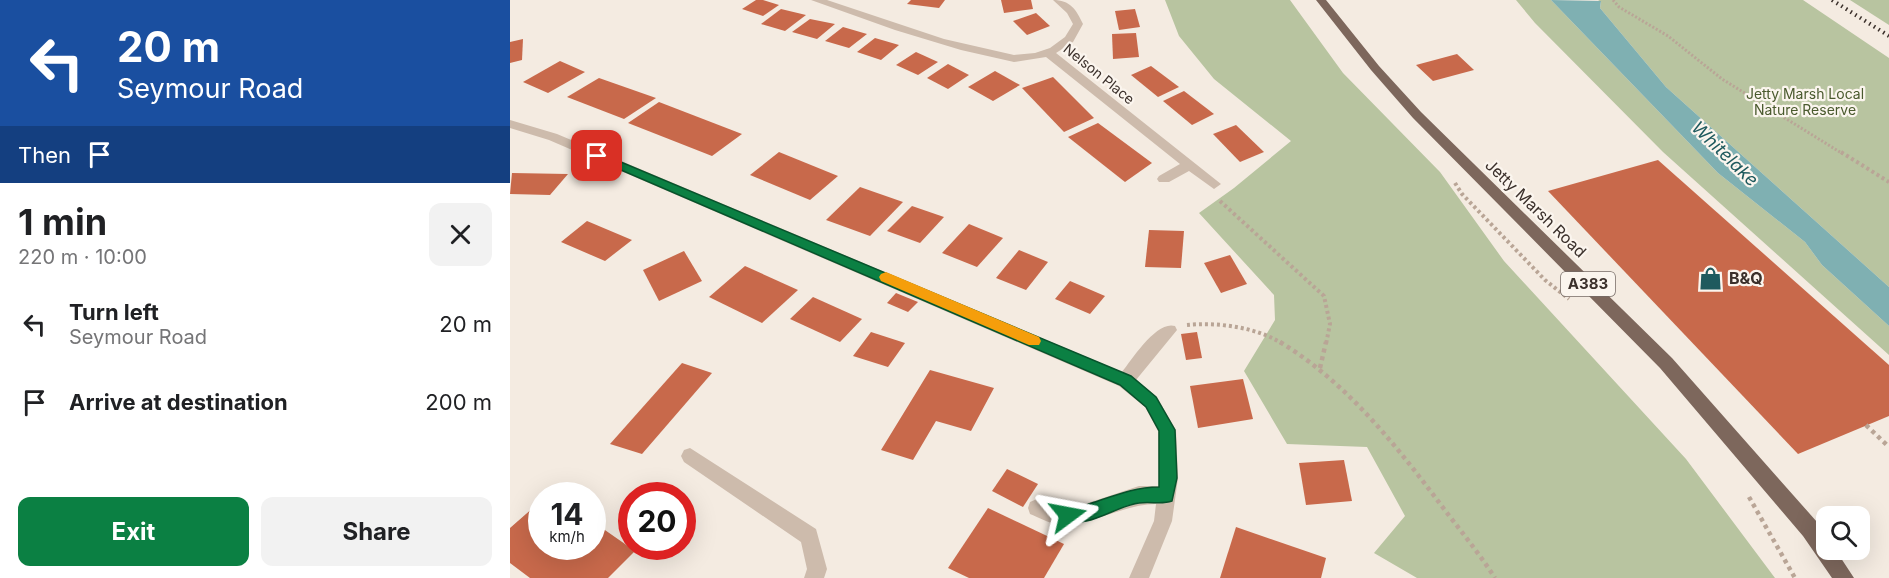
<!DOCTYPE html>
<meta charset="utf-8">
<style>
:root{--surface:#fff;--page:#f2f2f2;--text:#202124;--muted:#757577;--accent:#0b8043}
body{margin:0;font-family:Inter,sans-serif;background:var(--page);color:var(--text);height:100vh;display:flex;flex-direction:column;font-size:22px;white-space:nowrap}
*{box-sizing:border-box;margin:0}
p{font-size:20px;color:var(--muted)}
.icon{flex:none;width:33px;height:33px;fill:none;stroke:currentColor;stroke-width:2;stroke-linecap:round;stroke-linejoin:round}
.map{position:relative;flex:1;overflow:hidden}
.details{display:flex;flex-direction:column;background:var(--surface);width:510px}
.details>*{flex:none}
.top-card{background:#1a4fa0;color:#fff;overflow:hidden}
.tools{position:absolute;left:1306px;top:506px;display:grid;gap:12px}
.tools a{display:grid;place-items:center;width:54px;height:54px;border-radius:12px;background:var(--surface);box-shadow:0 6px 24px #0002;font-size:30px}
.speed{position:absolute;left:18px;top:482px;display:flex;gap:12px;font-size:30px;font-weight:700;text-align:center}
.speed>*{display:grid;place-content:center;width:78px;height:78px;border-radius:50%;background:var(--surface);box-shadow:0 6px 24px #0002;line-height:1}
.speed small{font-size:15px;font-weight:400}
.speed .limit{border:9px solid #d22;background:#fff;color:#111}
.pin{position:absolute;display:grid;place-items:center;width:51px;height:51px;color:#fff;margin:-26px;border-radius:12px;box-shadow:0 3px 9px #0006}
.me{position:absolute;width:66px;margin:-33px;rotate:77deg;stroke-linejoin:round;filter:drop-shadow(0 0 4px #0008)}
.turn{display:flex;align-items:center;gap:21px;height:126px;padding:0 18px;font-size:27px}
.turn .icon{width:78px;height:78px;stroke-width:2.5}
.turn b{display:block;font-size:42px;line-height:51px}
.then{display:flex;align-items:center;height:57px;padding:0 18px;background:#0003;gap:12px;font-size:22px}
.round{display:grid;place-items:center;flex:none;width:63px;height:63px;border-radius:12px;background:var(--page)}
.summary{display:flex;align-items:center;justify-content:space-between;height:102px;padding:0 18px}
h1{font-size:36px;font-weight:700;line-height:45px}
.action{display:flex;gap:12px;margin-top:auto;padding:12px 18px}
.action a{flex:1;height:69px;border-radius:12px;background:var(--accent);color:#fff;font-size:24px;font-weight:700;line-height:69px;text-align:center}
.action a+a{background:var(--page);color:var(--text)}
ul{padding:0;list-style:none}
li{display:flex;align-items:center;gap:18px;height:78px;padding:0 18px}
li div{flex:1}
li b{display:block;font-size:22px}
li em{font-style:normal}
main{display:flex;flex:1;min-height:0}
.map>svg:first-child{display:block}
</style>
<main>
<section class="details">
<div class="top-card">
<div class="turn"><svg class="icon" aria-label="left" viewBox="0 0 24 24"><path d="M17 20v-9H6M10 6l-5 5 5 5"/></svg><div><b>20 m</b>Seymour Road</div></div>
<div class="then">Then<svg class="icon" aria-label="arrive" viewBox="0 0 24 24"><path d="M6 21V4h12l-3 4 3 4H6"/></svg></div>
</div>
<div class="summary"><div><h1>1 min</h1><p>220 m · 10:00</p></div><a class="round"><svg class="icon" aria-label="close" viewBox="0 0 24 24"><path d="M6 6l12 12M18 6L6 18"/></svg></a></div>
<ul>
<li><svg class="icon" aria-label="left" viewBox="0 0 24 24"><path d="M17 20v-9H6M10 6l-5 5 5 5"/></svg><div><b>Turn left</b><p>Seymour Road</p></div><em>20 m</em></li>
<li><svg class="icon" aria-label="arrive" viewBox="0 0 24 24"><path d="M6 21V4h12l-3 4 3 4H6"/></svg><div><b>Arrive at destination</b></div><em>200 m</em></li>
</ul>
<div class="action"><a>Exit</a><a>Share</a></div>
</section>
<div class="map">
<svg width="1379" height="578" viewBox="0 0 1379 578">
<rect width="100%" height="100%" fill="#f4ebe1"/>
<!-- green -->
<g fill="#b8c4a0">
<polygon points="655,0 780,0 833,73 930,172 994,261 1176,459 1265,578 907,578 864,553 895,516 857,447 777,444 734,371 765,320 764,295 689,213 724,188 781,141 704,79 669,36"/>
<polygon points="1006,0 1041,0 1208,173 1295,242 1312,265 1379,326 1379,355 1153,152 1025,23"/>
<polygon points="1088,0 1293,0 1379,58 1379,287 1156,87 1090,8 1091,2"/>
<polygon points="1340,0 1379,0 1379,25"/>
</g>
<!-- water -->
<polygon fill="#7fb0b2" points="1041,0 1091,1 1090,8 1156,87 1379,287 1379,326 1312,265 1295,242 1208,173"/>
<!-- building -->
<g fill="#c8694b">
<polygon points="246,0 253,0 269,5 253,16 232,9"/>
<polygon points="401,0 435,0 429,8 397,4"/>
<polygon points="491,0 521,0 523,9 494,13"/>
<polygon points="271,9 296,15 275,31 251,24"/>
<polygon points="625,9 630,27 609,30 605,11"/>
<polygon points="526,13 540,26 517,35 503,21"/>
<polygon points="300,19 325,24 307,39 282,32"/>
<polygon points="333,27 357,34 339,48 315,41"/>
<polygon points="626,33 629,57 603,59 602,34"/>
<polygon points="365,38 389,45 371,60 347,52"/>
<polygon points="13,39 12,60 0,63 0,42"/>
<polygon points="406,52 428,62 408,75 386,65"/>
<polygon points="947,54 964,70 923,81 906,65"/>
<polygon points="50,61 75,72 38,93 13,82"/>
<polygon points="438,64 459,75 438,89 417,78"/>
<polygon points="641,66 669,87 648,97 621,75"/>
<polygon points="485,71 510,85 483,101 458,87"/>
<polygon points="543,77 584,118 554,132 512,88"/>
<polygon points="89,78 146,98 114,119 57,97"/>
<polygon points="674,91 704,114 682,125 653,101"/>
<polygon points="149,102 232,134 202,156 118,123"/>
<polygon points="588,123 642,163 615,182 558,137"/>
<polygon points="726,125 754,152 730,162 703,134"/>
<polygon points="269,152 328,176 300,200 240,175"/>
<polygon points="1148,160 1379,365 1379,416 1288,454 1038,191"/>
<polygon points="2,173 58,174 40,195 0,194"/>
<polygon points="350,187 393,202 360,236 316,220"/>
<polygon points="402,206 434,217 410,243 377,231"/>
<polygon points="77,221 122,240 95,261 51,242"/>
<polygon points="459,224 493,238 467,267 432,253"/>
<polygon points="639,230 674,231 671,268 635,267"/>
<polygon points="509,250 538,262 516,290 486,278"/>
<polygon points="174,251 192,281 149,301 133,270"/>
<polygon points="720,255 737,284 711,293 694,263"/>
<polygon points="235,266 288,290 252,323 199,297"/>
<polygon points="560,281 595,296 580,314 545,299"/>
<polygon points="386,293 408,302 398,312 377,303"/>
<polygon points="303,297 352,319 330,342 280,319"/>
<polygon points="361,332 395,343 378,367 343,356"/>
<polygon points="687,332 692,358 676,360 671,334"/>
<polygon points="172,363 202,373 132,454 100,444"/>
<polygon points="420,370 484,388 461,431 426,421 403,460 371,450"/>
<polygon points="733,379 743,419 688,428 680,386"/>
<polygon points="834,460 842,501 796,505 789,463"/>
<polygon points="497,469 528,484 513,507 482,491"/>
<polygon points="32,500 32,546 82,546 82,521 125,551 98,578 20,578 0,563 0,528"/>
<polygon points="478,508 554,544 534,578 459,578 438,568"/>
<polygon points="726,527 816,558 811,578 710,578"/>
</g>
<g fill="none" stroke-linecap="round" stroke-linejoin="round">
<!-- path-far2 -->
<polyline stroke="#b9a596" stroke-width="3" stroke-dasharray="2 2" stroke-linecap="butt" points="1103,0 1109,7 1158,36 1212,79 1333,154"/>
<!-- path-far1 -->
<g stroke="#b9a596" stroke-width="4" stroke-dasharray="3 3" stroke-linecap="butt">
<polyline points="1331,152 1379,182"/>
<polyline points="945,183 952,194 1035,280 1059,299"/>
<polyline points="710,201 814,296 820,324 816,344"/>
<path d="M677 325C708 322 746 327 773 344"/>
</g>
<!-- path -->
<g stroke="#b9a596" stroke-width="4.5" stroke-dasharray="4 4" stroke-linecap="butt">
<path d="M770 342C834 381 880 438 925 497 945 524 967 550 985 578"/>
<polyline points="810,368 816,342"/>
<polyline points="1356,425 1379,447"/>
<polyline points="1239,497 1285,578"/>
</g>
<!-- minor -->
<g fill="#cdbbac" fill-rule="evenodd">
<path d="M301 0H317L434 39 504 55 525 53 540 48 555 37 563 24 557 13 543 0C560 0 566 9 573 24L563 42 546 53 711 184 704 189 679 171 659 182H649L647 179 649 176 670 164 536 57 504 62 451 50 385 30Z"/>
<path d="M0 120 47 134 612 372C622 359 647 320 665 326L667 330 626 380 647 397 666 430 668 478 662 521 639 578H619L644 521 646 504C612 504 582 527 547 524 538 523 528 517 520 514L518 508 520 502 527 499 545 506 572 505 629 486H649L648 431 635 407 609 386 39 140 0 128Z"/>
<polygon points="180,448 306,529 317,569 314,578 294,578 297,569 291,542 174,462 171,456 174,450"/>
</g>
<!-- major -->
<polygon fill="#7d675c" fill-rule="evenodd" points="806,0 816,0 869,66 911,112 1162,358 1307,522 1317,537 1317,549 1325,549 1344,578 1322,578 1293,536 1150,368 903,118 861,70"/>
<!-- rail -->
<polyline stroke="#3b302b" stroke-width="4" stroke-dasharray="1.5 4" stroke-linecap="butt" points="1322,0 1379,36"/>
</g>
<!-- route -->
<path fill="#0b8043" stroke="#07532c" stroke-width="1.5" d="M87 152 621 376 646 397 665 430 667 478 662 501C651 505 641 501 629 503 605 506 577 530 552 520L550 515 552 509C560 506 568 507 576 505 601 497 623 487 649 487V431L636 407 610 385 83 158V153Z"/>
<!-- slow -->
<polygon fill="#f59e0b" points="376,272 529,337 531,341 529,345 519,345 371,281 369,277 371,274"/>
<!-- icons -->
<defs>
<symbol id="shop-bare" viewBox="-9 -9 18 18"><path d="M-5-2.5h2.3a2.7 3.5 0 0 1 5.4 0H5L5.5 6h-11ZM-1.5-2.5h3a1.5 2.3 0 0 0-3 0Z" fill="#1f5a5e" stroke="#fbf5ee" stroke-width="2.5" paint-order="stroke"/></symbol>
</defs>
<g fill-rule="evenodd">
<use href="#shop-bare" x="1184" y="262" width="33" height="33"/>
</g>
<g text-anchor="middle" stroke-width="4.5" stroke-linejoin="round" paint-order="stroke">
<!-- far-street labels -->
<g font-size="14" fill="#3b302b" stroke="#fbf5ee">
<text transform="translate(589 74) rotate(39)" y="5">Nelson Place</text>
</g>
<!-- far-park labels -->
<g font-size="14" fill="#4a5a2e" stroke="#fbf5ee">
<text x="1295" y="99">Jetty Marsh Local<tspan x="1295" dy="16">Nature Reserve</tspan></text>
</g>
<!-- shield labels -->
<rect fill="#fbf5ee" stroke="#756b66" stroke-width="1.5" x="1051" y="272" width="54" height="24" rx="4.5"/>
<g font-size="15" font-weight="bold" fill="#3b302b">
<text x="1078" y="289">A383</text>
</g>
<!-- street labels -->
<g font-size="16" fill="#3b302b" stroke="#fbf5ee">
<text transform="translate(1026 208) rotate(44)" y="6">Jetty Marsh Road</text>
</g>
<!-- poi labels -->
<g font-size="16" font-weight="bold" fill="#3b302b" stroke="#fbf5ee" text-anchor="start">
<text x="1219" y="284">B&amp;Q</text>
</g>
<!-- water labels -->
<g font-size="18" font-style="italic" fill="#1f5a5e" stroke="#fbf5ee">
<text transform="translate(1215 154) rotate(44)" y="6">Whitelake</text>
</g>
</g>
</svg>
<div class="tools">
<a><svg class="icon" aria-label="search" viewBox="0 0 24 24"><circle cx="10" cy="10" r="6"/><path d="M15 15l6 6"/></svg></a>
</div>
<div class="speed"><div>14<small>km/h</small></div><div class="limit">20</div></div>
<div class="pin" style="left:87px;top:156px;background:#d93025"><svg class="icon" aria-label="arrive" viewBox="0 0 24 24"><path d="M6 21V4h12l-3 4 3 4H6"/></svg></div>
<svg class="me" style="left:558px;top:515px" viewBox="-20 -20 40 40"><path d="M0-17L14 15 0 8-14 15z" fill="#0b8043" stroke="#fff" stroke-width="4"/></svg>
</div>
</main>
